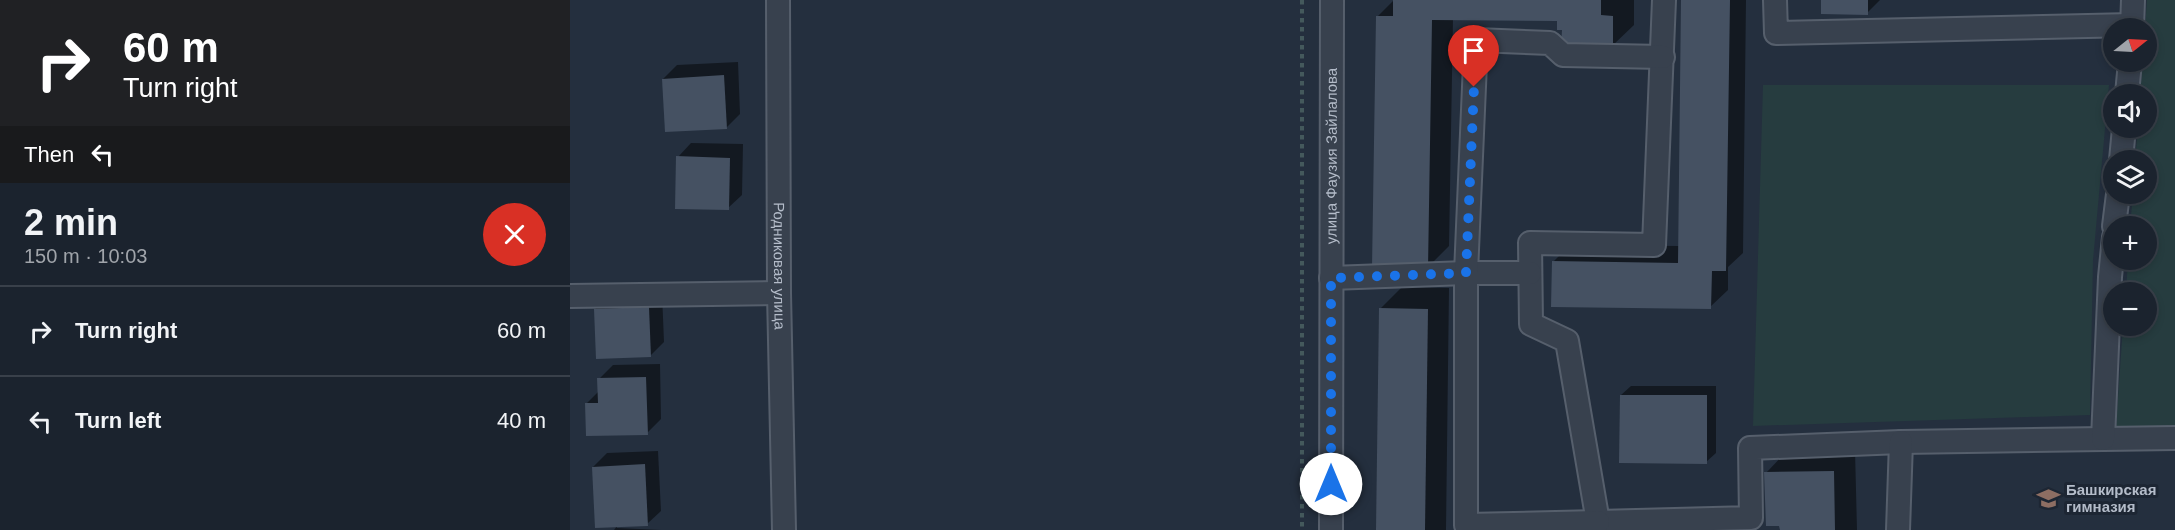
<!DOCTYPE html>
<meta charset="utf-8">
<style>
:root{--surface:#1b232e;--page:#282f3a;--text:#f1f3f6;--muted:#a0a4aa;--line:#39404a}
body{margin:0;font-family:Helvetica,sans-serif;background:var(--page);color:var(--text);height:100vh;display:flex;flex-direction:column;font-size:22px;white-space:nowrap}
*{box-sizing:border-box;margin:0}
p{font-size:20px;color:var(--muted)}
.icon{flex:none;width:33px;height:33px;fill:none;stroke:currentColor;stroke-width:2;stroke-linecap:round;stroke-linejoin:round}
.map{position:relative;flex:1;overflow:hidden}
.panel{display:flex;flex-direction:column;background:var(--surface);width:570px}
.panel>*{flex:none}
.top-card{background:#202124;color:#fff;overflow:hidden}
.needle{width:39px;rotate:72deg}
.buttons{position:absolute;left:1533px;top:18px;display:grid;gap:12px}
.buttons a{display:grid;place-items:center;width:54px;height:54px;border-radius:50%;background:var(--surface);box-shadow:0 3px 9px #0003,0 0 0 2px var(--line);font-size:30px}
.pin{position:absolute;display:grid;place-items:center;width:51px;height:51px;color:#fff;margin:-62px -26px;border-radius:50% 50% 50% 0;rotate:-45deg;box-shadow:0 0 6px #0007}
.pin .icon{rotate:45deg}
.me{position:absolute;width:66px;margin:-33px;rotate:0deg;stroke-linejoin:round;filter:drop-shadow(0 0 4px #0008)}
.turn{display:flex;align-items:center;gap:21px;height:126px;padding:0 24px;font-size:27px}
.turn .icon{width:78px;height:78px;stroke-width:2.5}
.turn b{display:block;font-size:42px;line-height:51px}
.then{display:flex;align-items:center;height:57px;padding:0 24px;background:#0003;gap:12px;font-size:22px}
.round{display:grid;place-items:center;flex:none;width:63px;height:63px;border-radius:32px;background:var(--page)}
.overview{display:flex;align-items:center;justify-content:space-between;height:102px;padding:0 24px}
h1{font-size:36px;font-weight:800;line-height:45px}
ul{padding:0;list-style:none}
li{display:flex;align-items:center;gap:18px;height:90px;padding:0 24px;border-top:2px solid var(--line)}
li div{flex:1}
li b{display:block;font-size:22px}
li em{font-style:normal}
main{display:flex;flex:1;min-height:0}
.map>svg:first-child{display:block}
</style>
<main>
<section class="panel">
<div class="top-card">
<div class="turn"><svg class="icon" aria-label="right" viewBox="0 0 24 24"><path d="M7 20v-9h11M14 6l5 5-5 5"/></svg><div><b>60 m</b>Turn right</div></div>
<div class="then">Then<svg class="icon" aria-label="left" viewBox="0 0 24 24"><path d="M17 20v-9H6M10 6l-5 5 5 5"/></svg></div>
</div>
<div class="overview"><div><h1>2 min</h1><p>150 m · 10:03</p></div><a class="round" style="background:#d93025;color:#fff"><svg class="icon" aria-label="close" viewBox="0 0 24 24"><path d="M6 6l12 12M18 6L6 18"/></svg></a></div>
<ul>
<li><svg class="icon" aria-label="right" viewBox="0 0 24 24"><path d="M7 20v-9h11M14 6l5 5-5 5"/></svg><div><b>Turn right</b></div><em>60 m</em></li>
<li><svg class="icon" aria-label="left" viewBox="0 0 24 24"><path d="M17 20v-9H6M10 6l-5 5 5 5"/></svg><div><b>Turn left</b></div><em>40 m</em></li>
</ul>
</section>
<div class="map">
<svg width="1605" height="530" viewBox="0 0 1605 530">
<rect width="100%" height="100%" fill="#242f3e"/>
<!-- green -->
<g fill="#263c3f">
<polygon points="1577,0 1605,0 1605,427 1546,427 1553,326 1576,326 1576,292 1556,292 1558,260 1576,260 1576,226 1560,226 1563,194 1576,194 1576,160 1565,160 1568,128 1576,128 1576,94 1570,94 1573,62 1576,62 1576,28 1575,28"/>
<polygon points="1193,85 1539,85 1523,260 1520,415 1183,426"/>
</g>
<!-- shadow -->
<g fill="#0007">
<polygon points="824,0 1064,0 1064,25 1042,46 993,28 988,20 883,18 879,246 858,267 807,17"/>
<polygon points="1113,0 1176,0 1173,253 1158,267 1158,290 1140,307 983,262 1000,245 1109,246"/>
<polygon points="1253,0 1310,0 1297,13"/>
<polygon points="168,62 170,114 156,128 93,79 107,65"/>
<polygon points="121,143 173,144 172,195 158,208 108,157"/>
<polygon points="832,287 879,288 876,530 808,530 810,309"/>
<polygon points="92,293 94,342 80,356 25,309 39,296"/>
<polygon points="90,364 91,419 77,433 17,403 29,391 29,379 43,365"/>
<polygon points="1061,386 1146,386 1146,453 1136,462 1051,395"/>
<polygon points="1285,450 1287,530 1211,530 1196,473 1217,451"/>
<polygon points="88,451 91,511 77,524 23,467 37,453"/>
<polygon points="47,526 47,528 91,530 44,530"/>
</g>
<!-- building -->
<g fill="#455162">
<polygon points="823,0 1031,0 1031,15 1043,16 1043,48 991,47 992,30 987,30 987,21 862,20 858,269 802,268 806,16 823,16"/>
<polygon points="1111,0 1160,0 1156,271 1142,271 1141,309 981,307 982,261 1108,263"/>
<polygon points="1251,0 1298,0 1298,15 1251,14"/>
<polygon points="154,75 157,129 95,132 92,79"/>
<polygon points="106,156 160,158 159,210 105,209"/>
<polygon points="79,307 81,357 26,359 24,309"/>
<polygon points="809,308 858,309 855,530 806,530"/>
<polygon points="76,377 78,435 16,436 15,403 28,403 27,378"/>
<polygon points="1050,395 1137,395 1137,464 1049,463"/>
<polygon points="75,464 78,526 25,528 22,467"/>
<polygon points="1264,471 1265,530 1210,530 1209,526 1196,526 1194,472"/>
</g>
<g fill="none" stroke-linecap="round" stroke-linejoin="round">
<defs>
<g id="minor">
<path id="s1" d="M208 0 209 293 214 530"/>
<polyline points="1094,0 1084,245 960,243 961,324 997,341 1028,522 1181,518 1180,448 1331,442 1605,438"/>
<polyline points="1205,0 1206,33 1562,25"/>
<polyline points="1562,28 1563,0"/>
<polyline points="1557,94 1560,62"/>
<polyline points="1551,160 1554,128"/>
<polyline points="1544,226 1548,194"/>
<polyline points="761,278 896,273 960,273"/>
<polyline points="0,296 209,293"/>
<polyline points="1533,439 1540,277 1544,237"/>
<polyline points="1028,522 896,525 896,273 906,40 980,43 993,55 1093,57"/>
<path id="s2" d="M761 530 762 0"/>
<polyline points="1328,530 1331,442"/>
</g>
</defs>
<!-- minor casing -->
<use href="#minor" stroke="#565f6c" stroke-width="26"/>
<!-- path -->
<polyline stroke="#44595c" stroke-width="4" stroke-dasharray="4.5 4.5" stroke-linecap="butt" points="732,0 732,530"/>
<!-- minor -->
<use href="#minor" stroke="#38414e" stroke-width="22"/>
</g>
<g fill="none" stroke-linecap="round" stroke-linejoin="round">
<!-- route -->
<polyline stroke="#1a73e8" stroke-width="10" stroke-dasharray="0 18" points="761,484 761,278 896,273 904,87"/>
</g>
<!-- icons -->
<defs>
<symbol id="school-bare" viewBox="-9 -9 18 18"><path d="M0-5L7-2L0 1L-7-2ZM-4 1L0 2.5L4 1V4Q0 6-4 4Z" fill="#8d6e63" stroke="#1d2633" stroke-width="2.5" paint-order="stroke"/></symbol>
</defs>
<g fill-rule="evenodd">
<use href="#school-bare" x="1462" y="482" width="33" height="33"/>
</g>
<g text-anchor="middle" stroke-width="6" stroke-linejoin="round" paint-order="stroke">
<!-- street labels -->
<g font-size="15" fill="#b4bcc9" stroke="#1d2633">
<text dy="5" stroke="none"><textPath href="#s2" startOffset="374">улица Фаузия Зайлалова</textPath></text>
<text dy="5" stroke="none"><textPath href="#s1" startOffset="266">Родниковая улица</textPath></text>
</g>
<!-- poi labels -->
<g font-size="15" font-weight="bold" fill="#b4bcc9" stroke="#1d2633" text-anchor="start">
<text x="1496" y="495">Башкирская<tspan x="1496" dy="17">гимназия</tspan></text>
</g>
</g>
</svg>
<div class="buttons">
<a><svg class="needle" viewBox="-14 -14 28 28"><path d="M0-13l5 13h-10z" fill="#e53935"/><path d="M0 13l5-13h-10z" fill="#a0a4aa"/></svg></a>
<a><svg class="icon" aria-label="sound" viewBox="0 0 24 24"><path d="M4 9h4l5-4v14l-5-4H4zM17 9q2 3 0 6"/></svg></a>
<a><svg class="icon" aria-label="layers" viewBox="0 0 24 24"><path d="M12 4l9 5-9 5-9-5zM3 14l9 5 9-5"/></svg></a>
<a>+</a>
<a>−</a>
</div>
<div class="pin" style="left:904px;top:87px;background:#d93025"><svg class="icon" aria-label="arrive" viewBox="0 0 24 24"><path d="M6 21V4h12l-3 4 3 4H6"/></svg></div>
<svg class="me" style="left:761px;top:484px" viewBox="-20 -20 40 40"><circle r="19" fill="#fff"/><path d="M0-13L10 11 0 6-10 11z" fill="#1a73e8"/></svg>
</div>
</main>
